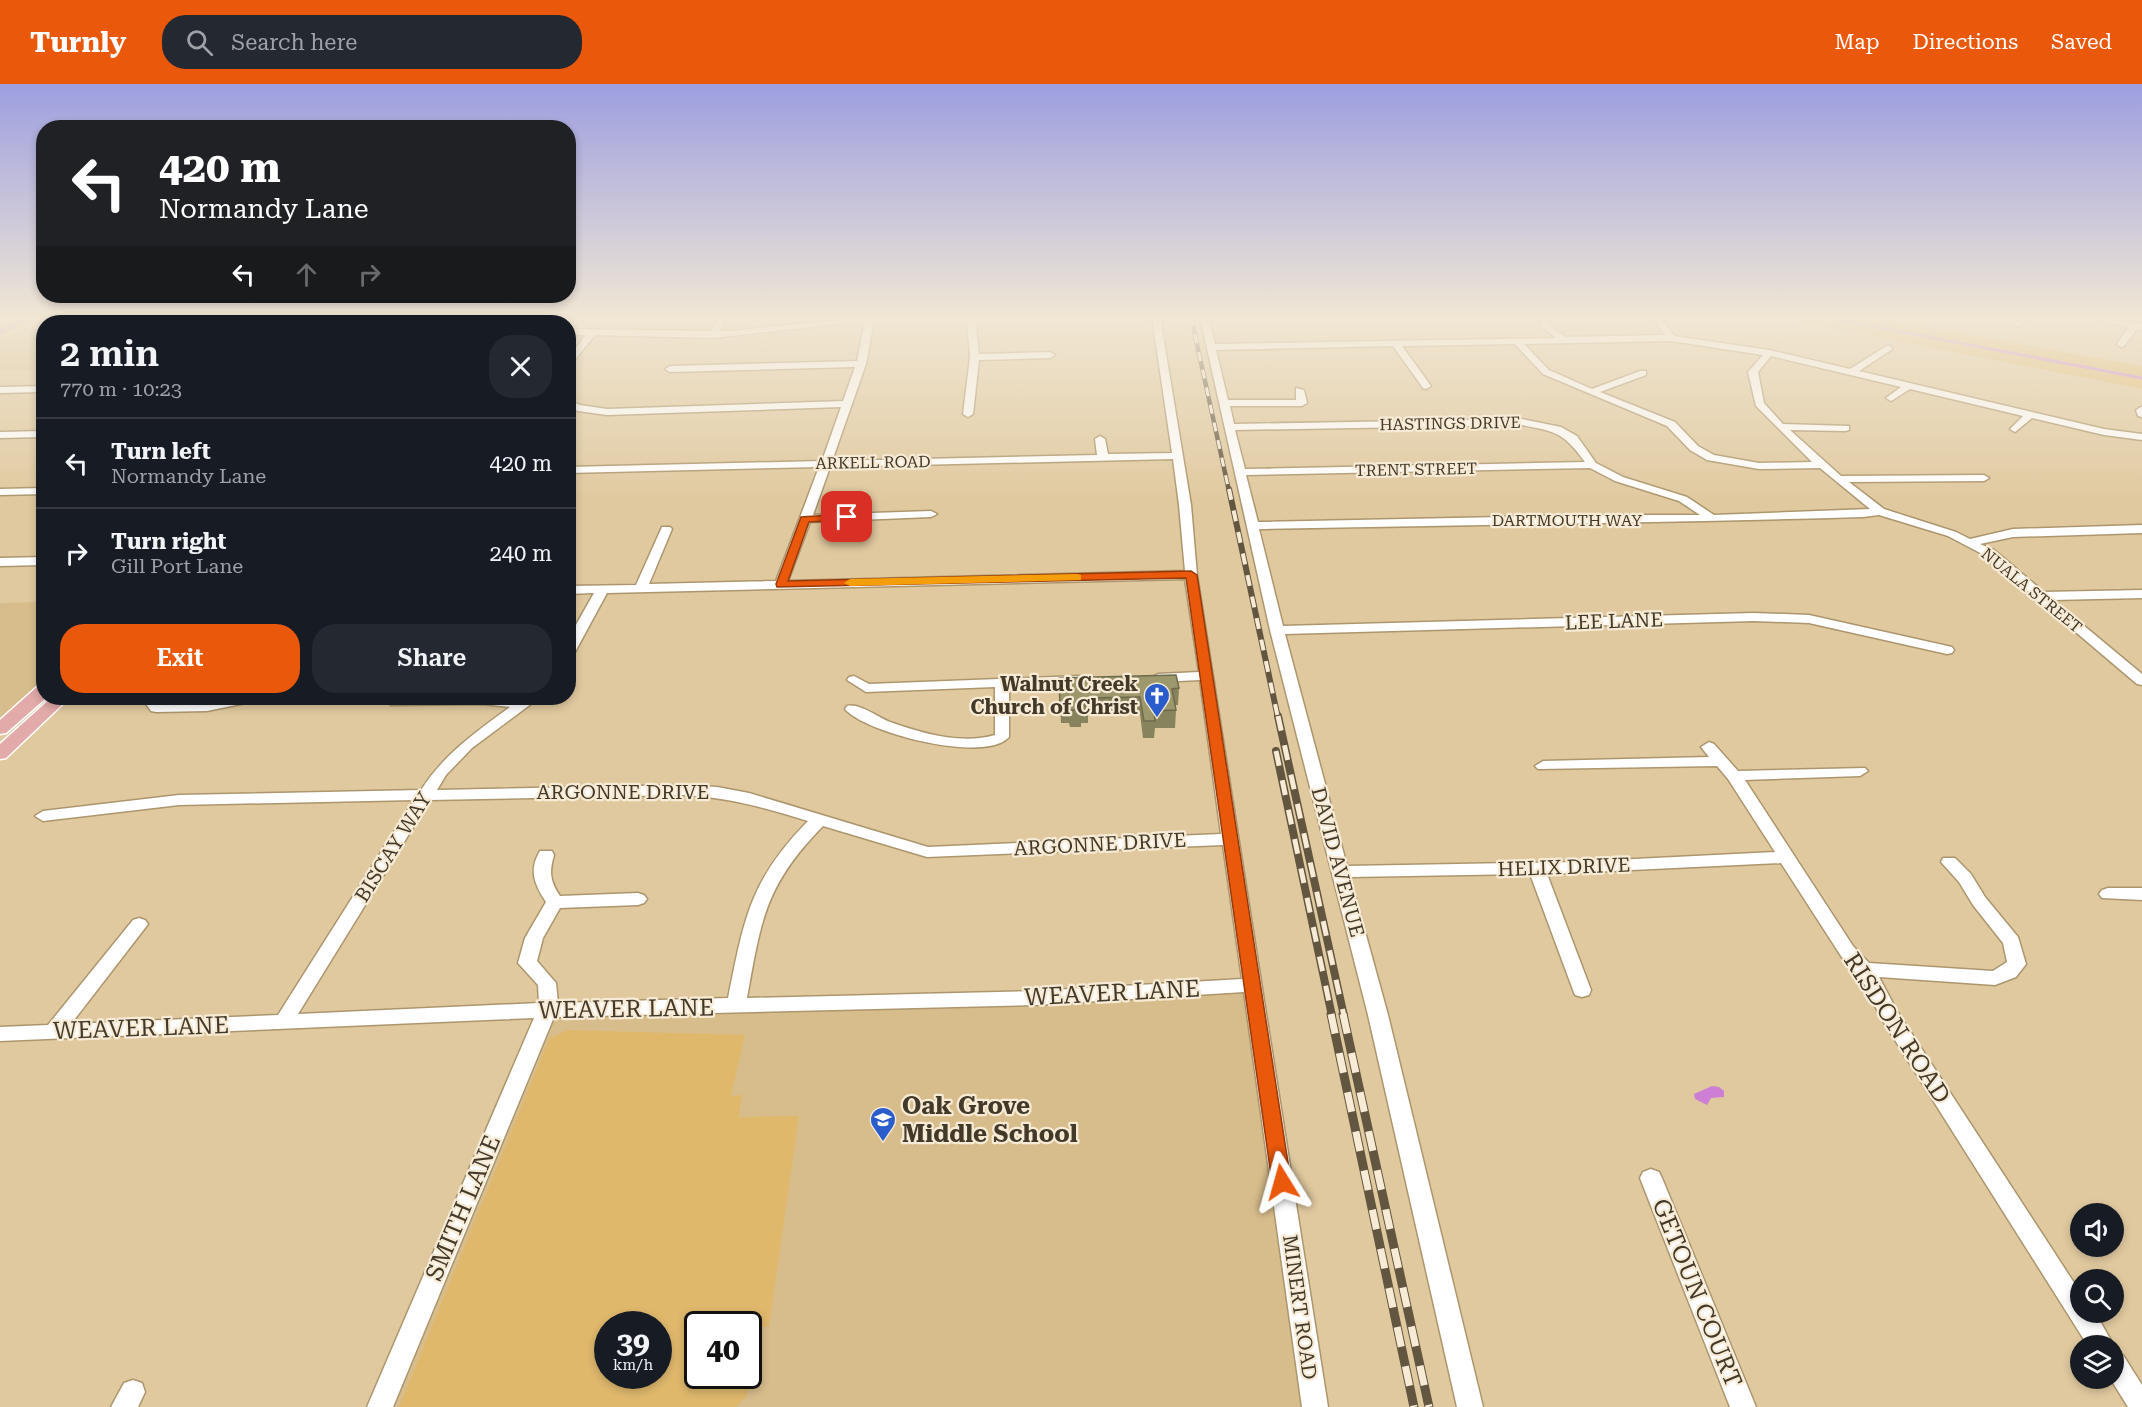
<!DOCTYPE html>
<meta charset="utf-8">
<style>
:root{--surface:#171b24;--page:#242831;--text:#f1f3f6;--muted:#9ea1a6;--line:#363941;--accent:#ea580c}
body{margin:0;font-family:"Roboto Serif",serif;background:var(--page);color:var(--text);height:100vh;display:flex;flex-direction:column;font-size:22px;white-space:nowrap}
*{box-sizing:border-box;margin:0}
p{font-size:20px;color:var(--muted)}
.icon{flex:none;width:33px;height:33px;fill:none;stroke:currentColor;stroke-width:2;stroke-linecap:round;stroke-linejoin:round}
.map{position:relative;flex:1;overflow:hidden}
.panel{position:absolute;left:36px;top:231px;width:540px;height:390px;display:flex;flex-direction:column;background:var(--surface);border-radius:24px;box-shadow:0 3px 9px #0003}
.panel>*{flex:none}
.hud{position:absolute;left:36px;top:36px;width:540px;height:183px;border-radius:24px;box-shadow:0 3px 9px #0003;background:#202124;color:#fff;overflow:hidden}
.buttons{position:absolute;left:2070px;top:1119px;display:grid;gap:12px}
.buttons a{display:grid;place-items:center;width:54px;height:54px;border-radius:50%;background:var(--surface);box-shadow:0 3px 9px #0003;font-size:30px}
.speed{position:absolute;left:594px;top:1227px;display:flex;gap:12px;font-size:30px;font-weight:700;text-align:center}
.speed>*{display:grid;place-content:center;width:78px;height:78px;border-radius:50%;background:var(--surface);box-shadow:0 3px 9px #0003;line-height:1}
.speed small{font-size:15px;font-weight:400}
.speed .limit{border:3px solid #111;border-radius:9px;background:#fff;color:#111}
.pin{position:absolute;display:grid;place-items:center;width:51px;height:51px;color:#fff;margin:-26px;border-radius:12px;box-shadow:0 3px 9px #0006}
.me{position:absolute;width:66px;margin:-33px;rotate:352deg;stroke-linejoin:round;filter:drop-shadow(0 0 4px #0008)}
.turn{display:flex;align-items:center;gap:21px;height:126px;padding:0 24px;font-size:27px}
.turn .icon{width:78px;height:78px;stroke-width:2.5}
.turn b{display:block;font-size:42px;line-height:51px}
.lanes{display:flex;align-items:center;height:57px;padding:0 24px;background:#0003;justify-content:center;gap:30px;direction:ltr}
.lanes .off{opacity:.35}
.round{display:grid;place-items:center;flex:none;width:63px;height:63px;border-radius:24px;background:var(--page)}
.summary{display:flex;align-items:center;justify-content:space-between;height:102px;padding:0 24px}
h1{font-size:36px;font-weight:600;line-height:45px}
.cta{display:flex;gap:12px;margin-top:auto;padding:12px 24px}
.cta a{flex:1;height:69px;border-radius:24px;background:var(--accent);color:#fff;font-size:24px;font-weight:600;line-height:69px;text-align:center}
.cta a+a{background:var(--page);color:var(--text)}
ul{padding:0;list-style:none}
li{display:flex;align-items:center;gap:18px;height:90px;padding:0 24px;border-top:2px solid var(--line)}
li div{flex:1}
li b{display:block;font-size:22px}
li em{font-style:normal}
header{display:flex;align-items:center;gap:36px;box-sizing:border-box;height:84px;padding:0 30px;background:var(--accent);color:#fff}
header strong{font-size:28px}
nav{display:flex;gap:33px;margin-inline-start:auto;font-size:21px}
.search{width:420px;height:54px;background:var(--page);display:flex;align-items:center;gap:15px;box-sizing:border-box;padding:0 21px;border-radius:24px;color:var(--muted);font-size:22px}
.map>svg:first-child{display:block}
</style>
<header>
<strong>Turnly</strong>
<div class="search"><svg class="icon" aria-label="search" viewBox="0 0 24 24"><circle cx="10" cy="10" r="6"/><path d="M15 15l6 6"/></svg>Search here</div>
<nav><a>Map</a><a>Directions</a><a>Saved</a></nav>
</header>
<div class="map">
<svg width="2142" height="1323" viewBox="0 0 2142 1323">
<rect width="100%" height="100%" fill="#e0c99f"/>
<!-- built -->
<g fill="#d8bd8c" fill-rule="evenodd">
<polygon points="48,233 387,233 299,236 295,238 44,238 43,286 0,287 0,256"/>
<polygon points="43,518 43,606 0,645 0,519"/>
<path d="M1252 901 1315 1323H380L547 926ZM608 1240H658V1292H608ZM698 1240H748V1292H698Z"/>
</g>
<!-- green -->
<g fill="#dfb86c" fill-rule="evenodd">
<polygon points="175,233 303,233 295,238 195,238"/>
<polygon points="1785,233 1870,233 2136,281 2142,282 2142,305 1848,247"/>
<path d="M567 946 745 951 731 1012 742 1011 739 1033 799 1032 769 1243 753 1242 747 1312 736 1323H399L549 955ZM658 1240V1292H608V1240ZM748 1240V1292H698V1240Z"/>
</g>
<!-- water -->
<polygon fill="#cc7fd5" points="1712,1002 1719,1003 1724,1007 1724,1013 1711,1014 1707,1021 1695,1015 1694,1010"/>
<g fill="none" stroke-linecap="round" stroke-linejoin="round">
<!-- stream -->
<polyline stroke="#cc7fd5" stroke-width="3" points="1824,233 2142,294"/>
<!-- canal -->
<polygon fill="#cc7fd5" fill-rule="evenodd" points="25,233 35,233 0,251 0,245"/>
<defs>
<g id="minor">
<path d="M719 233H727L719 247H732L859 233H884L874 236 866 280 832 377 1097 371 1095 355 1100 352 1105 355 1108 370 1172 369 1152 233H1160L1191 421 1197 491 1328 1323H1302L1244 908 1035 921 554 933 393 1323H367L534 934 0 957V943L48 941 133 836 139 834 145 836 148 840 145 844 71 940 278 931 414 716 179 721 43 737 35 732 43 727 179 711 421 706C444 670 476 648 510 623L482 620 391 621 384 617 388 614H539L472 664 446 691 437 706 683 701 717 703 749 709 928 763 1221 750 1200 596 1158 598 1151 594 1158 590 1199 588 1185 495 607 509 575 568 568 572V555L594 509 568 510V502L636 501 662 443H670L672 445 649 500 776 497 819 383 568 389V383L822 377 841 323 607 331 578 327 568 323V316L580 321 607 325 843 317 855 283 670 288 665 285 670 282 857 277 865 237 713 254 595 251 568 284V274L586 251H568V245L711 247ZM1173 375 1179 421 1185 487 788 497 810 438 931 433 937 430 931 427 813 431 830 383ZM683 711C727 713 766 724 808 737 749 797 744 836 728 914L558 919 556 899 537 877 543 854 560 824 638 821 644 819 647 815 644 811 638 809 560 812C550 797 549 788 554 771L552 767H540C528 787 535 801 546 818L525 854 518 879 538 901 539 919 298 930 430 716ZM823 742 927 773 1223 761 1242 895 1035 907 747 914C761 836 765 801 823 742Z"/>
<polygon points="967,233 975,233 979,270 1050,268 1055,271 1050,274 979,276 973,330 968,333 963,330 970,273"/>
<path d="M1200 233H1208L1215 260 1556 254 1541 242V238L1544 237 1566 253 1665 251 1652 233H1660L1674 252 1769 266 1850 285 1888 261 1892 264 1891 266 1859 287 2104 345 2142 350V356L2104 351 2032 334 2015 348 2010 345 2023 332 1910 305 1891 317 1886 314 1901 303 1771 272 1758 288 1764 319 1783 340 1849 342V346L1845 347 1790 346 1841 392 1984 391 1989 394 1984 397 1849 398 1884 425 1956 448 1970 455 2013 445 2142 441V449L2013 453 1980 460 1994 466 2044 508 2142 506V514L2053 516 2142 590V601L2137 600 1986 472 1948 452 1879 431 1863 433C1662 439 1461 441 1259 445L1283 542 1754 529 1809 531 1952 563 1954 566 1952 569 1947 570 1809 539 1754 537 1285 550 1347 782 1575 778 1775 768 1728 695 1717 682 1538 685 1535 682 1543 677 1709 673 1701 663 1709 658 1714 660 1738 687 1865 684 1868 687 1860 692 1745 696 1853 862 1869 879 1993 887 2007 878 2003 859 1973 821 1959 798 1941 778 1943 774H1955L1971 790 1985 813 2018 853 2026 880 2016 893 1995 901 1879 893 1897 927 2080 1208V1228H2095L2114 1262V1263V1262H2088L1881 934 1865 901 1841 872 1781 779 1547 790 1591 906 1589 911 1582 913 1575 911 1573 906 1530 790 1350 793 1388 931 1483 1323H1457L1368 931 1270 546ZM1671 257 1763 271 1748 288 1756 322 1812 378 1759 379 1714 371 1698 362 1675 338 1600 308 1646 291V287H1640L1592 305 1549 286 1524 260ZM1515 260 1543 290 1667 342 1690 366 1707 376 1759 385 1820 384 1870 425 1714 431 1687 413 1623 393 1596 379 1577 352 1561 343 1522 335 1234 340 1230 322H1302L1307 319 1304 306 1296 304V316H1228L1216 266 1393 262 1423 304 1426 305 1431 302 1402 262ZM1522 341C1557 348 1563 348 1585 378L1245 385 1235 346ZM1590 384 1615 397 1679 417 1700 431H1592L1258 438 1246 391Z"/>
<polygon points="2019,233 2027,233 2021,242 2015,242 2014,240"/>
<polygon points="2084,233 2101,233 2142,240 2142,246 2137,245 2124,262 2121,263 2117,260 2129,243"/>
<polygon points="44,302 44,308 0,309 0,303"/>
<polygon points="2141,323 2142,323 2142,333 2138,332 2136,326"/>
<polygon points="44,347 44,353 0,354 0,348"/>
<polygon points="44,404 44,410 0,411 0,405"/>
<polygon points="44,473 44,481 0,482 0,474"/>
<path d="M854 592 869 600 1080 592 1087 596 1080 600 1009 603V653C986 680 865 649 845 625L847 622C860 619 877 633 890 638 921 649 961 661 995 651V603L866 608 847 596 849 593Z"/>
<polygon points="148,614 162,614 160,620 207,619 232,614 246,614 248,616 246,619 207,627 156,628 151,627 146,620"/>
<polygon points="2108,804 2142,804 2142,816 2102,814 2099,810 2102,806"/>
<polygon points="1651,1085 1659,1088 1662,1094 1756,1323 1730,1323 1640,1094 1643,1088"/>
<polygon points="2114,1267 2123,1271 2142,1301 2142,1323 2128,1323 2110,1294 2114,1294"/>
<polygon points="133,1296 142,1299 145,1308 138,1323 111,1323 124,1299"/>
</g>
<g id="major">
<polygon points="432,233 442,233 438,238 428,238"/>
<polygon points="447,233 458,233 453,238 443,238"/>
<polygon points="44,601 44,614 46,614 6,649 0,650 0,636 38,602"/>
<polygon points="51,614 69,614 6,674 0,675 0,660"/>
</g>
</defs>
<!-- minor casing -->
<use href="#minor" stroke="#ac966d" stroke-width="3"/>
<!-- major casing -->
<use href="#major" stroke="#fff" stroke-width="3"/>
<!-- minor -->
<use href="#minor" fill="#fff" fill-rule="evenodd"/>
<!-- major -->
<use href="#major" fill="#e2aaa9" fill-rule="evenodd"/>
<defs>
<polyline id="rail-far3" points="1191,233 1229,407"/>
<polyline id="rail-far2" points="1229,405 1278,634"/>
<g id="rail-far1">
<polyline points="1278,632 1344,932"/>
<polyline points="1276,667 1332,932"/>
</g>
<g id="rail">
<polyline points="1331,930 1414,1323"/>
<polyline points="1343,930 1429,1323"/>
</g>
</defs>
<!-- rail-far3 casing -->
<use href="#rail-far3" stroke="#625640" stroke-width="4.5"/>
<!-- rail-far2 casing -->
<use href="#rail-far2" stroke="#625640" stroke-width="6"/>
<!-- rail-far1 casing -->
<use href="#rail-far1" stroke="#625640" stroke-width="8"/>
<!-- rail casing -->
<use href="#rail" stroke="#625640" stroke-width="9"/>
<!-- rail-far3 -->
<use href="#rail-far3" stroke="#f7ebd6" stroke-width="3" stroke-dasharray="9" stroke-linecap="butt"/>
<!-- rail-far2 -->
<use href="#rail-far2" stroke="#f7ebd6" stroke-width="4" stroke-dasharray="11" stroke-linecap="butt"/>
<!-- rail-far1 -->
<use href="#rail-far1" stroke="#f7ebd6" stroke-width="5" stroke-dasharray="15" stroke-linecap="butt"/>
<!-- rail -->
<use href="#rail" stroke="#f7ebd6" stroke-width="7" stroke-dasharray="20" stroke-linecap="butt"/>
</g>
<!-- wall -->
<polygon fill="#87835d" points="1059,594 1179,604 1178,621 1175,621 1176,626 1175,644 1155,644 1154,654 1143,654 1140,630 1088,631 1088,639 1081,639 1081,643 1070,643 1069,639 1061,639"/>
<!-- building -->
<polygon fill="#9d986c" stroke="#6e6a4c" stroke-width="1.5" points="1176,591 1179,604 1172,605 1176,626 1154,627 1155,637 1144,637 1140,613 1088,614 1088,621 1080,621 1081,626 1070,626 1069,621 1060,622 1059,594"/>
<!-- sky -->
<linearGradient id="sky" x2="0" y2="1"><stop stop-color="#9d9fe0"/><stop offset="0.56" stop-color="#f1e7d4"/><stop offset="1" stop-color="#f1e7d4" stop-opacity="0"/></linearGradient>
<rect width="2142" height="418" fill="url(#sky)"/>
<!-- route -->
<polygon fill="#ea580c" stroke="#983908" stroke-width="1.5" points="847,430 852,433 851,436 809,438 788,497 1191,487 1197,491 1291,1098 1289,1104 1282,1106 1275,1104 1272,1098 1186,494 777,503 776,500 801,433"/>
<!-- slow -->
<polygon fill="#f59e0b" points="1077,490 1081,491 1081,496 850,502 844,499 850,495"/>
<!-- icons -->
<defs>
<symbol id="church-pin" viewBox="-11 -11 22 30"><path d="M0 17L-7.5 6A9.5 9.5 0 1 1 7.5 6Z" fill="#2a5dcb" stroke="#f7ebd6"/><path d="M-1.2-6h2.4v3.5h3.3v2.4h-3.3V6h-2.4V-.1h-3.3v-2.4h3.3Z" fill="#fff"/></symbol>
<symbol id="school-pin" viewBox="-11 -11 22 30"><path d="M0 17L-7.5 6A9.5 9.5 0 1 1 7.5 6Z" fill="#2a5dcb" stroke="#f7ebd6"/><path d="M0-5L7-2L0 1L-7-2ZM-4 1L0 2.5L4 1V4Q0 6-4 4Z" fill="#fff"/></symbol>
</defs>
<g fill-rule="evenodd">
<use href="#church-pin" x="1142" y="597" width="30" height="40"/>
<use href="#school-pin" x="868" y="1021" width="30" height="40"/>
</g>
<g text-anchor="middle" stroke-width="4.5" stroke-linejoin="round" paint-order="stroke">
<!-- far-street labels -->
<g font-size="16" fill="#423928" stroke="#f7ebd6">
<text transform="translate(1450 339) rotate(-1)" y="6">HASTINGS DRIVE</text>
<text transform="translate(873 378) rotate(-1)" y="6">ARKELL ROAD</text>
<text transform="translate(1416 385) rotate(-1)" y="6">TRENT STREET</text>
<text x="1567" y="442">DARTMOUTH WAY</text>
<text transform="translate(2032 506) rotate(39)" y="6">NUALA STREET</text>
</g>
<!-- street labels -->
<g font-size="20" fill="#423928" stroke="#f7ebd6">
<text transform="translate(1614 537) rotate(-2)" y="7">LEE LANE</text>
<text x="623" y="715">ARGONNE DRIVE</text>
<text transform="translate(1100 760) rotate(-3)" y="7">ARGONNE DRIVE</text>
<text transform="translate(393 763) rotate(-58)" y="7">BISCAY WAY</text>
<text transform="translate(1338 778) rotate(75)" y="7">DAVID AVENUE</text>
<text transform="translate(1564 783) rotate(-2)" y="7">HELIX DRIVE</text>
<text transform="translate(1300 1223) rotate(82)" y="7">MINERT ROAD</text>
</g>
<!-- poi labels -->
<g font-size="20" font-weight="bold" fill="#423928" stroke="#f7ebd6" text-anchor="end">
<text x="1138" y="607">Walnut Creek<tspan x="1138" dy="23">Church of Christ</tspan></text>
</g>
<!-- near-street labels -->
<g font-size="24" fill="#423928" stroke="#f7ebd6">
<text transform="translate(1112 909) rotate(-3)" y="8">WEAVER LANE</text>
<text transform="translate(626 925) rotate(-1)" y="8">WEAVER LANE</text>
<text transform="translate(141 944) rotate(-2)" y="8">WEAVER LANE</text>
<text transform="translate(1897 944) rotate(57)" y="8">RISDON ROAD</text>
<text transform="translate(463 1124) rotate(-67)" y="8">SMITH LANE</text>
<text transform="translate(1697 1209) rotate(68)" y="8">GETOUN COURT</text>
</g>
<!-- near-poi labels -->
<g font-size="24" font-weight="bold" fill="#423928" stroke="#f7ebd6" text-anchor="start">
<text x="902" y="1030">Oak Grove<tspan x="902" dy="28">Middle School</tspan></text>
</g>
</g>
</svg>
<div class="buttons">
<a><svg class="icon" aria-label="sound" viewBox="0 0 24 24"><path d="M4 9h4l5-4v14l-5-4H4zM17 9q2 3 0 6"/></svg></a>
<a><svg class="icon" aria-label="search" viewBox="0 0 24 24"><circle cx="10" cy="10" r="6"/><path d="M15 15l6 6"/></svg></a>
<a><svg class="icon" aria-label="layers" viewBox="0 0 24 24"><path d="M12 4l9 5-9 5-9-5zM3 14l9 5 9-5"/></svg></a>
</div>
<div class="speed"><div>39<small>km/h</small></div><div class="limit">40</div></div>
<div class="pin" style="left:847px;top:433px;background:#d93025"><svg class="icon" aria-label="arrive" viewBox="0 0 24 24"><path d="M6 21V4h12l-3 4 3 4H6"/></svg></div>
<svg class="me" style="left:1282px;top:1098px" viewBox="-20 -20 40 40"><path d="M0-17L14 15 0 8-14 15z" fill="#ea580c" stroke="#fff" stroke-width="4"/></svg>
<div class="hud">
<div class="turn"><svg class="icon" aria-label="left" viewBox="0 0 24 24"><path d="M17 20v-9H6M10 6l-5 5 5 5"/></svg><div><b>420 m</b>Normandy Lane</div></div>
<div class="lanes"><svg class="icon" aria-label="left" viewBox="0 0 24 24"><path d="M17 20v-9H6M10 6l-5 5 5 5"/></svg><svg class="icon off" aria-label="ahead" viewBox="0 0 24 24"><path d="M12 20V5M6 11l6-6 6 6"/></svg><svg class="icon off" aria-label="right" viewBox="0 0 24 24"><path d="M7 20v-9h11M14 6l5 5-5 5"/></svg></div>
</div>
<section class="panel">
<div class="summary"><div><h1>2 min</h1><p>770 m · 10:23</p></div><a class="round"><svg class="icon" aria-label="close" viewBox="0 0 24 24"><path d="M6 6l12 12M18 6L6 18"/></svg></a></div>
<ul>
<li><svg class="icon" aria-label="left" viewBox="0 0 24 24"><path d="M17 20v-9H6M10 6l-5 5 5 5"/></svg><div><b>Turn left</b><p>Normandy Lane</p></div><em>420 m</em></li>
<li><svg class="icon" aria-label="right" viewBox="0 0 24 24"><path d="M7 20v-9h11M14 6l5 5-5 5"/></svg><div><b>Turn right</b><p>Gill Port Lane</p></div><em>240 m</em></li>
</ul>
<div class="cta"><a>Exit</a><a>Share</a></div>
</section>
</div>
